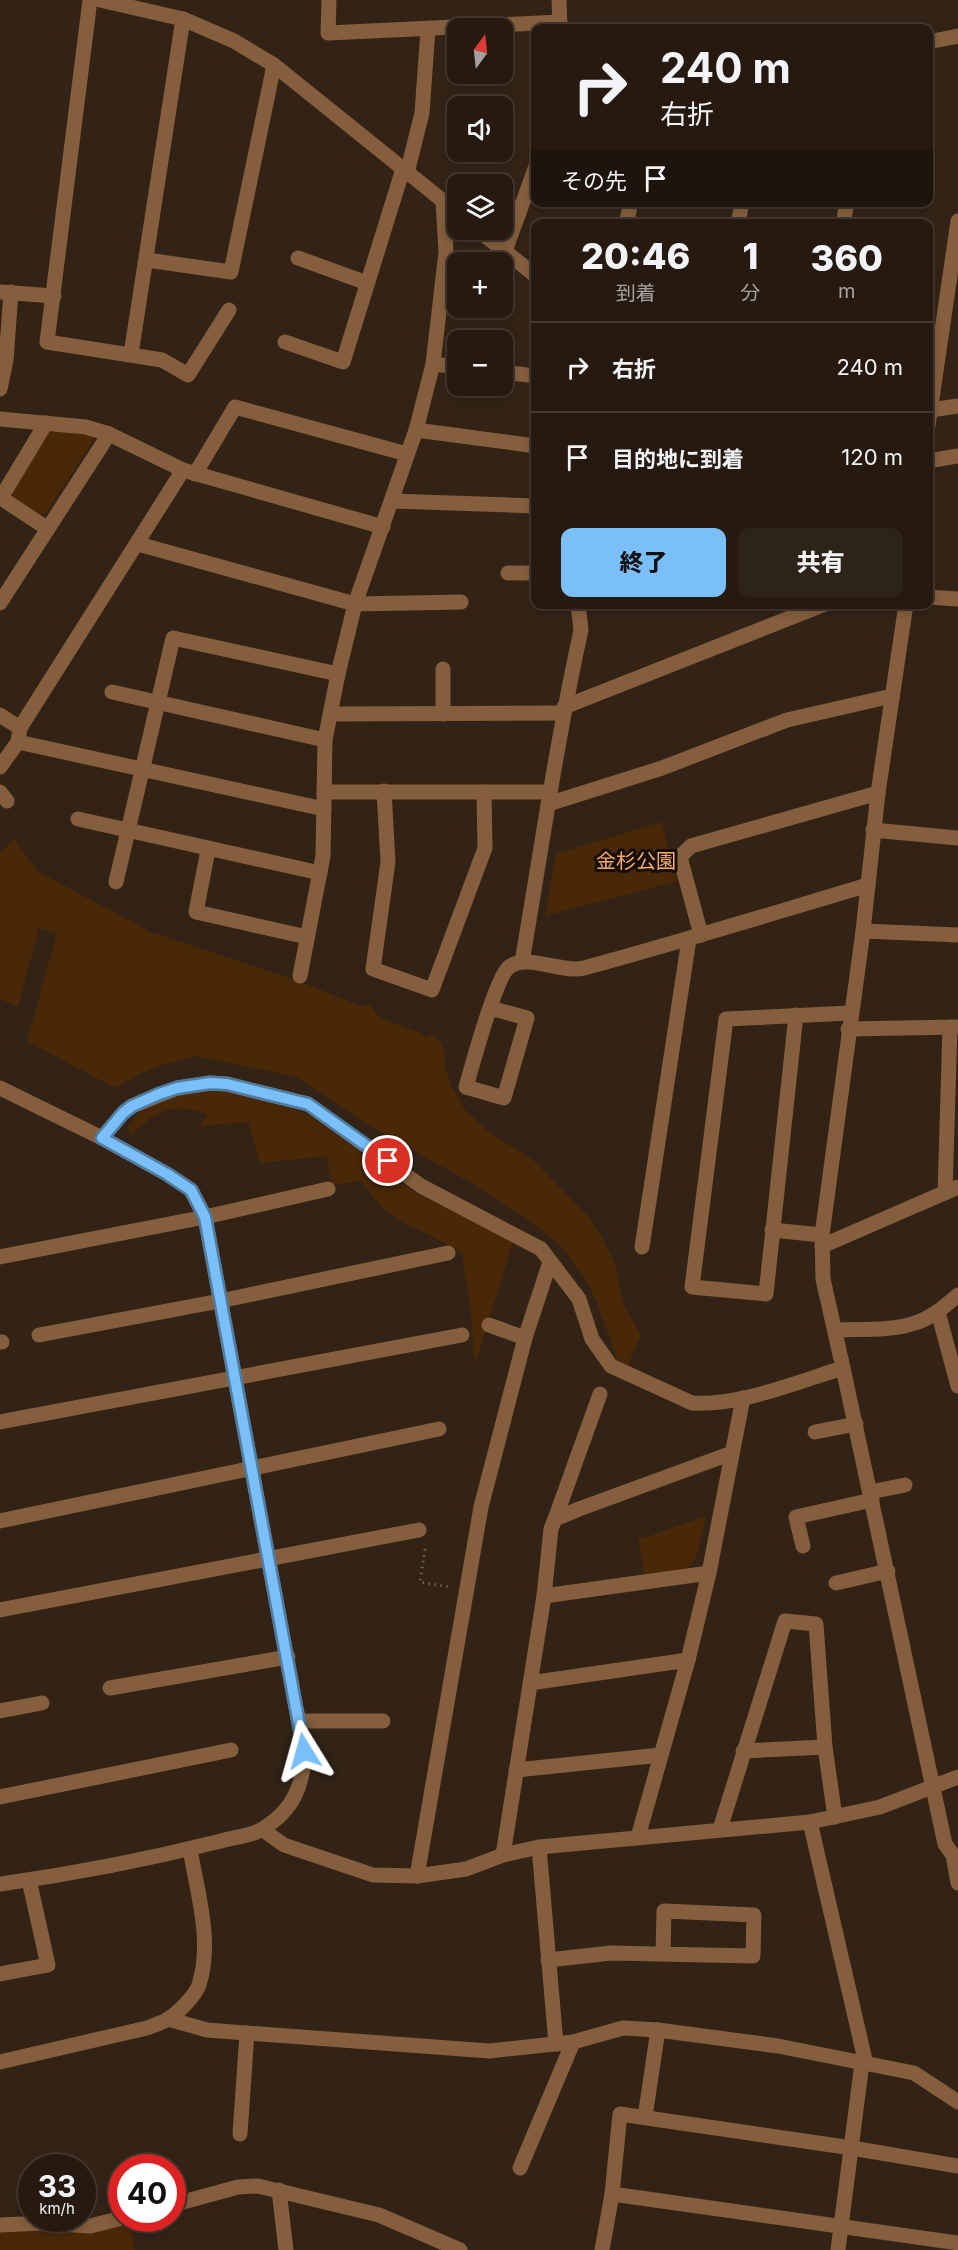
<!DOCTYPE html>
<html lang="ja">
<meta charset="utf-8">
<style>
:root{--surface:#261a10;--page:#2e2319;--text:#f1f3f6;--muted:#a4a19f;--line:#423830;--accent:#7abff8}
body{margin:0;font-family:Inter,"Noto Sans JP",sans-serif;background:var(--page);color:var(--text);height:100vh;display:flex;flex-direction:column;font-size:22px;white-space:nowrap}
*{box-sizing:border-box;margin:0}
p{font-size:20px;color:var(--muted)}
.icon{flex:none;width:33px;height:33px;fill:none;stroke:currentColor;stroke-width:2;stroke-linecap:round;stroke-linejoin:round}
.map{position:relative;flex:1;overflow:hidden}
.drawer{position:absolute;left:531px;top:219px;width:402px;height:390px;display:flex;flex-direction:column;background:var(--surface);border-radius:12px;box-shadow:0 3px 9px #0003,0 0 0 2px var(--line)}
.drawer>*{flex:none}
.hud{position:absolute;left:531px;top:24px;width:402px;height:183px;border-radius:12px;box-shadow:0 3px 9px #0003,0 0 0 2px var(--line);background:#261a10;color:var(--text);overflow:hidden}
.needle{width:39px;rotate:15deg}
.buttons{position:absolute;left:447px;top:18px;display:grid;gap:12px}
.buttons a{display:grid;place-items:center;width:66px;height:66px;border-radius:12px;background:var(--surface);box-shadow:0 3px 9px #0003,0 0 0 2px var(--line);font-size:30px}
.speed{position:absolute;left:18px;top:2154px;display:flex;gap:12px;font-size:30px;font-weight:700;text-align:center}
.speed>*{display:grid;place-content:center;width:78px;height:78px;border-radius:50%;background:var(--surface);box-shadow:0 3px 9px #0003,0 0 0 2px var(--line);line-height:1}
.speed small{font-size:15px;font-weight:400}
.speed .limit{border:9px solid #d22;background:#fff;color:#111}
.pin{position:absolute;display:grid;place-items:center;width:51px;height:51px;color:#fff;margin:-26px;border:3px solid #fff;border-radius:50%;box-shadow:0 2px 6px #0007}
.me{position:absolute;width:66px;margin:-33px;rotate:352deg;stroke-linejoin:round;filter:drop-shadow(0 0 4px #0008)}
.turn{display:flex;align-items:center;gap:21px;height:126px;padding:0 30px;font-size:27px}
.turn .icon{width:78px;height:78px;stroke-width:2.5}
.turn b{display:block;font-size:42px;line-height:51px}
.then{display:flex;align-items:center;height:57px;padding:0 30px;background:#0003;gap:12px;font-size:22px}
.eta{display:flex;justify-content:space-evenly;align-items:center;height:102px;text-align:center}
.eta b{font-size:36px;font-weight:800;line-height:42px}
.primary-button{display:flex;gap:12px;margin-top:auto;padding:12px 30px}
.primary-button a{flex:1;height:69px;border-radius:12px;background:var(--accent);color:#111;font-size:24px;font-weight:800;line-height:69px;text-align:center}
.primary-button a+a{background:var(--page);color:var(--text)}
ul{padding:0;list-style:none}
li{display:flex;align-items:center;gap:18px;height:90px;padding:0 30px;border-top:2px solid var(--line)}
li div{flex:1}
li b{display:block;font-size:22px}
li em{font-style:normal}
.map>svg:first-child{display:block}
</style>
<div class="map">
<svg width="958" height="2250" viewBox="0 0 958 2250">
<rect width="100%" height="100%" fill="#322316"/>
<!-- green -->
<g fill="#492807">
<polygon points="56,431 90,431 94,439 46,513 37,514 14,499 12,491 49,433"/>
<polygon points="661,822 678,881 545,916 556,854"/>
<polygon points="14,838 37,871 151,932 296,980 358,1005 371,1006 380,1018 421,1033 425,1039 431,1035 440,1041 445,1053 445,1068 453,1090 466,1111 489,1132 533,1160 586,1214 603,1239 615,1263 624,1306 641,1335 627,1367 618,1361 595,1298 583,1275 561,1246 529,1220 478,1187 366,1124 297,1077 196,1056 165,1064 139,1074 115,1088 27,1041 57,933 39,928 18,1007 0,999 0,852 2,852"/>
<path d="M210 1090 252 1094 309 1115 416 1193 513 1242 475 1365 470 1305 462 1253C439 1237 413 1230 390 1214 379 1206 370 1192 361 1181L332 1185 327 1156 260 1163 248 1122 199 1126 208 1114C174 1102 153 1110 131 1137L128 1127 140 1111 161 1100 178 1092Z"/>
<polygon points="706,1516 696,1558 687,1569 644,1575 638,1540"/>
<polygon points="130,2223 135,2250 0,2250 0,2230 111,2226"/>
</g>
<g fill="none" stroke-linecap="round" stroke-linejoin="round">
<!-- path -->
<polyline stroke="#6f6256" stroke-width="3" stroke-dasharray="1.5 4.5" stroke-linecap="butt" points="425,1549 420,1582 450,1587"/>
<!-- minor -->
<g stroke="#845e3d" stroke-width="15">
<polyline points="90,0 47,342 162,360 188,375 229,310"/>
<polyline points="100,0 183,19 234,41 274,65 458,213"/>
<polyline points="329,0 328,33 560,22"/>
<polyline points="559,0 560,28"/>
<polyline points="928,42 958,36"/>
<polyline points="407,173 422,113 428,29"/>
<polyline points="626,224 631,202"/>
<polyline points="738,224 742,202"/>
<polyline points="843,224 847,202"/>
<polyline points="478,230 536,276"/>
<polyline points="505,251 536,166"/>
<polyline points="298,258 367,283"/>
<polyline points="147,260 231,272 274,65"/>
<polyline points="0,292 54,296"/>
<polyline points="285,342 343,362 403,169"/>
<polyline points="131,354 183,19"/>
<polyline points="433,364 458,367"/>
<polyline points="502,372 536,376"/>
<polyline points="0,389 6,360 11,292"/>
<polyline points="931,410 958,406"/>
<polyline points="0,419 86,427 109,434 183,470 383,527"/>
<polyline points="46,423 1,498 48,529"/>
<polyline points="928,426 958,221"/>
<polyline points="416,430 536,446"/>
<polyline points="928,461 958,456"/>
<polyline points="195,474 235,407 407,454"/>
<polyline points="392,501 536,506"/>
<polyline points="138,544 355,604 461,602"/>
<polyline points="508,573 536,573"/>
<polyline points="928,597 958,599"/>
<polyline points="0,603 109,434"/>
<polyline points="112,692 325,740"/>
<polyline points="564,707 825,604"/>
<polyline points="331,714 563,713"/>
<polyline points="443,714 443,669"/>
<polyline points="0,715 20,728"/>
<polyline points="18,742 324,809"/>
<polyline points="0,767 18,742 20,728 183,470"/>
<polyline points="384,791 388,862 373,969 432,990 485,848 484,792"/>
<polyline points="0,792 7,801"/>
<polyline points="324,792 549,792"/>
<polyline points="548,804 662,768 787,720 892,696"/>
<polyline points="78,819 320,873"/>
<polyline points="873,830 958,838"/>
<polyline points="208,850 196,912 307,937"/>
<polyline points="116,882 173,638 338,674"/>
<polyline points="863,931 958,935"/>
<polyline points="701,935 680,857 691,846 878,793"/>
<path d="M522 962C541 851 557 740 581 630L578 604"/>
<polyline points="300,976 323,856 325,740 338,674 355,604 416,430 433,364 446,252 443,201"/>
<path d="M490 1008 527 1018 504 1098 466 1087C472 1066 496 977 509 967 528 953 563 974 584 968 680 942 774 913 868 885"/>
<polyline points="796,1015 766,1294 692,1287 726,1019 850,1013"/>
<polyline points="848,1029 958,1027"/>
<path d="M0 1088 102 1138 167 1174 191 1190 205 1217 304 1751C304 1785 293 1810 264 1828 253 1836 234 1837 221 1841 149 1859 73 1874 0 1884"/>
<path d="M102 1138 123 1113 132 1106 177 1088 210 1083 227 1084 308 1104 421 1186 541 1249 579 1299 592 1339 611 1366 692 1403C740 1406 797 1382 843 1368L823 1279 822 1235 863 931 878 793 906 604"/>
<polyline points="945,1193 950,1027"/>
<polyline points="772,1230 822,1235"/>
<polyline points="822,1246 958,1187"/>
<polyline points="642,1247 689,939"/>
<polyline points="0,1257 205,1217 328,1189"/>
<polyline points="938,1312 958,1386"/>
<polyline points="489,1325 525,1338"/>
<path d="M836 1330C859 1329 893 1331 915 1323 932 1318 945 1306 958 1295"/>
<polyline points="39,1335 220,1301 448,1253"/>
<polyline points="0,1342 2,1342"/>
<polyline points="843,1368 945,1844 953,1855 958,1883"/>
<polyline points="0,1422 462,1335"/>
<polyline points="815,1432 856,1424"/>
<polyline points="870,1492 905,1485"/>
<polyline points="555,1519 600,1394"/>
<polyline points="0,1521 439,1429"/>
<polyline points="803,1546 796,1517 872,1500"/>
<polyline points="836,1583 888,1571"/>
<polyline points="544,1596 709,1573"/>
<polyline points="0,1610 419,1530"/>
<polyline points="530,1683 688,1660"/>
<polyline points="110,1688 288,1657"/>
<polyline points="0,1711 42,1703"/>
<polyline points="300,1721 383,1721"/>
<polyline points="743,1751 825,1747"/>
<polyline points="516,1770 661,1755"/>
<polyline points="0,1797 231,1750"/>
<polyline points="810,1822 866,2064"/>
<polyline points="720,1829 785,1621 816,1624 825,1747 835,1817"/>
<polyline points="263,1830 284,1845 373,1875 417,1876 466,1869 503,1855 539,1847 810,1822 880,1807 958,1777"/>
<polyline points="638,1837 688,1660 709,1573 743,1398"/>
<polyline points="539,1847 556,2044"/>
<polyline points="503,1855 544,1596 551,1529 555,1519 579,1509 732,1453"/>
<polyline points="417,1876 481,1507 525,1338 550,1262"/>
<polyline points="548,1960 611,1953 753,1956 754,1915 664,1911 663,1954"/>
<polyline points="0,1974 48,1965 29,1880"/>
<polyline points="168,2019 207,2030 489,2051 573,2042 623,2028 658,2030 778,2046 914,2073 958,2102"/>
<path d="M0 2062 147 2028C154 2025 162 2023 168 2019 178 2013 195 1996 199 1985 213 1941 197 1892 190 1849"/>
<polyline points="645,2117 658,2030"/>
<polyline points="240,2134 247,2033"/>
<polyline points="520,2168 573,2042"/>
<polyline points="279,2190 286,2250"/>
<polyline points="612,2194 958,2243"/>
<polyline points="172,2205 238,2187 258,2186 379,2215 460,2250"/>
<polyline points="0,2225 44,2223 90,2226 122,2218"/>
<polyline points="602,2250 612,2194 620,2114 852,2148 958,2166"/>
<polyline points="838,2250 862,2063"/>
</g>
</g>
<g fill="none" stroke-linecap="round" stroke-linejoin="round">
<defs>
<polyline id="route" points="304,1751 205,1217 191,1190 167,1174 102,1138 123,1113 132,1106 159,1094 177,1088 210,1083 227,1084 308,1104 388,1161"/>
</defs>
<!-- route casing -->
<use href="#route" stroke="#4f7ca1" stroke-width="15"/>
<!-- route -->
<use href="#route" stroke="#7abff8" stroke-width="10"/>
</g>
<g text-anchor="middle" stroke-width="6" stroke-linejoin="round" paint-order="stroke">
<!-- park labels -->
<g font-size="20" fill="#f9ab69" stroke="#150e08">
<text x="636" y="868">金杉公園</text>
</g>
</g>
</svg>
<div class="buttons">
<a><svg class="needle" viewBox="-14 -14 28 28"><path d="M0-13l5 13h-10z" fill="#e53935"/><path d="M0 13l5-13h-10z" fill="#a4a19f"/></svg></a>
<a><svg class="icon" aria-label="sound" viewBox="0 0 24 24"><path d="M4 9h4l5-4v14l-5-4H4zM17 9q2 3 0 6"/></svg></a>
<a><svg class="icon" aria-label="layers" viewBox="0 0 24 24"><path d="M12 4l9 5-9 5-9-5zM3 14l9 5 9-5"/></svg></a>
<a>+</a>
<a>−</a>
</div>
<div class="speed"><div>33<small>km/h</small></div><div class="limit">40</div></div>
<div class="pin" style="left:388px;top:1161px;background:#d93025"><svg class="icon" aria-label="arrive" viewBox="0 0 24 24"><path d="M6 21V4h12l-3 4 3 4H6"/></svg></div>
<svg class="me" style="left:304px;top:1751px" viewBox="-20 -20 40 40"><path d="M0-17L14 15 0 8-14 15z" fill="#7abff8" stroke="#fff" stroke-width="4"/></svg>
<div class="hud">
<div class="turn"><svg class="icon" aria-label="right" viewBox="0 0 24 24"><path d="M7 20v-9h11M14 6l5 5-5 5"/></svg><div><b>240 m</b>右折</div></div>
<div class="then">その先<svg class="icon" aria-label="arrive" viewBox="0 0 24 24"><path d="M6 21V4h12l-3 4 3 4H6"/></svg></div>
</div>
<section class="drawer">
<div class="eta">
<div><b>20:46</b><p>到着</p></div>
<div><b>1</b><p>分</p></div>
<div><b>360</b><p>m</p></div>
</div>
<ul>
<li><svg class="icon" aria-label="right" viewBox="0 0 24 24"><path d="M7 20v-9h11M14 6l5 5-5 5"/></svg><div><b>右折</b></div><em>240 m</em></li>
<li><svg class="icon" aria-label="arrive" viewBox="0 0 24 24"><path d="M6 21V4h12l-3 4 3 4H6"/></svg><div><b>目的地に到着</b></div><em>120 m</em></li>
</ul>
<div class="primary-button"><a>終了</a><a>共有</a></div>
</section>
</div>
